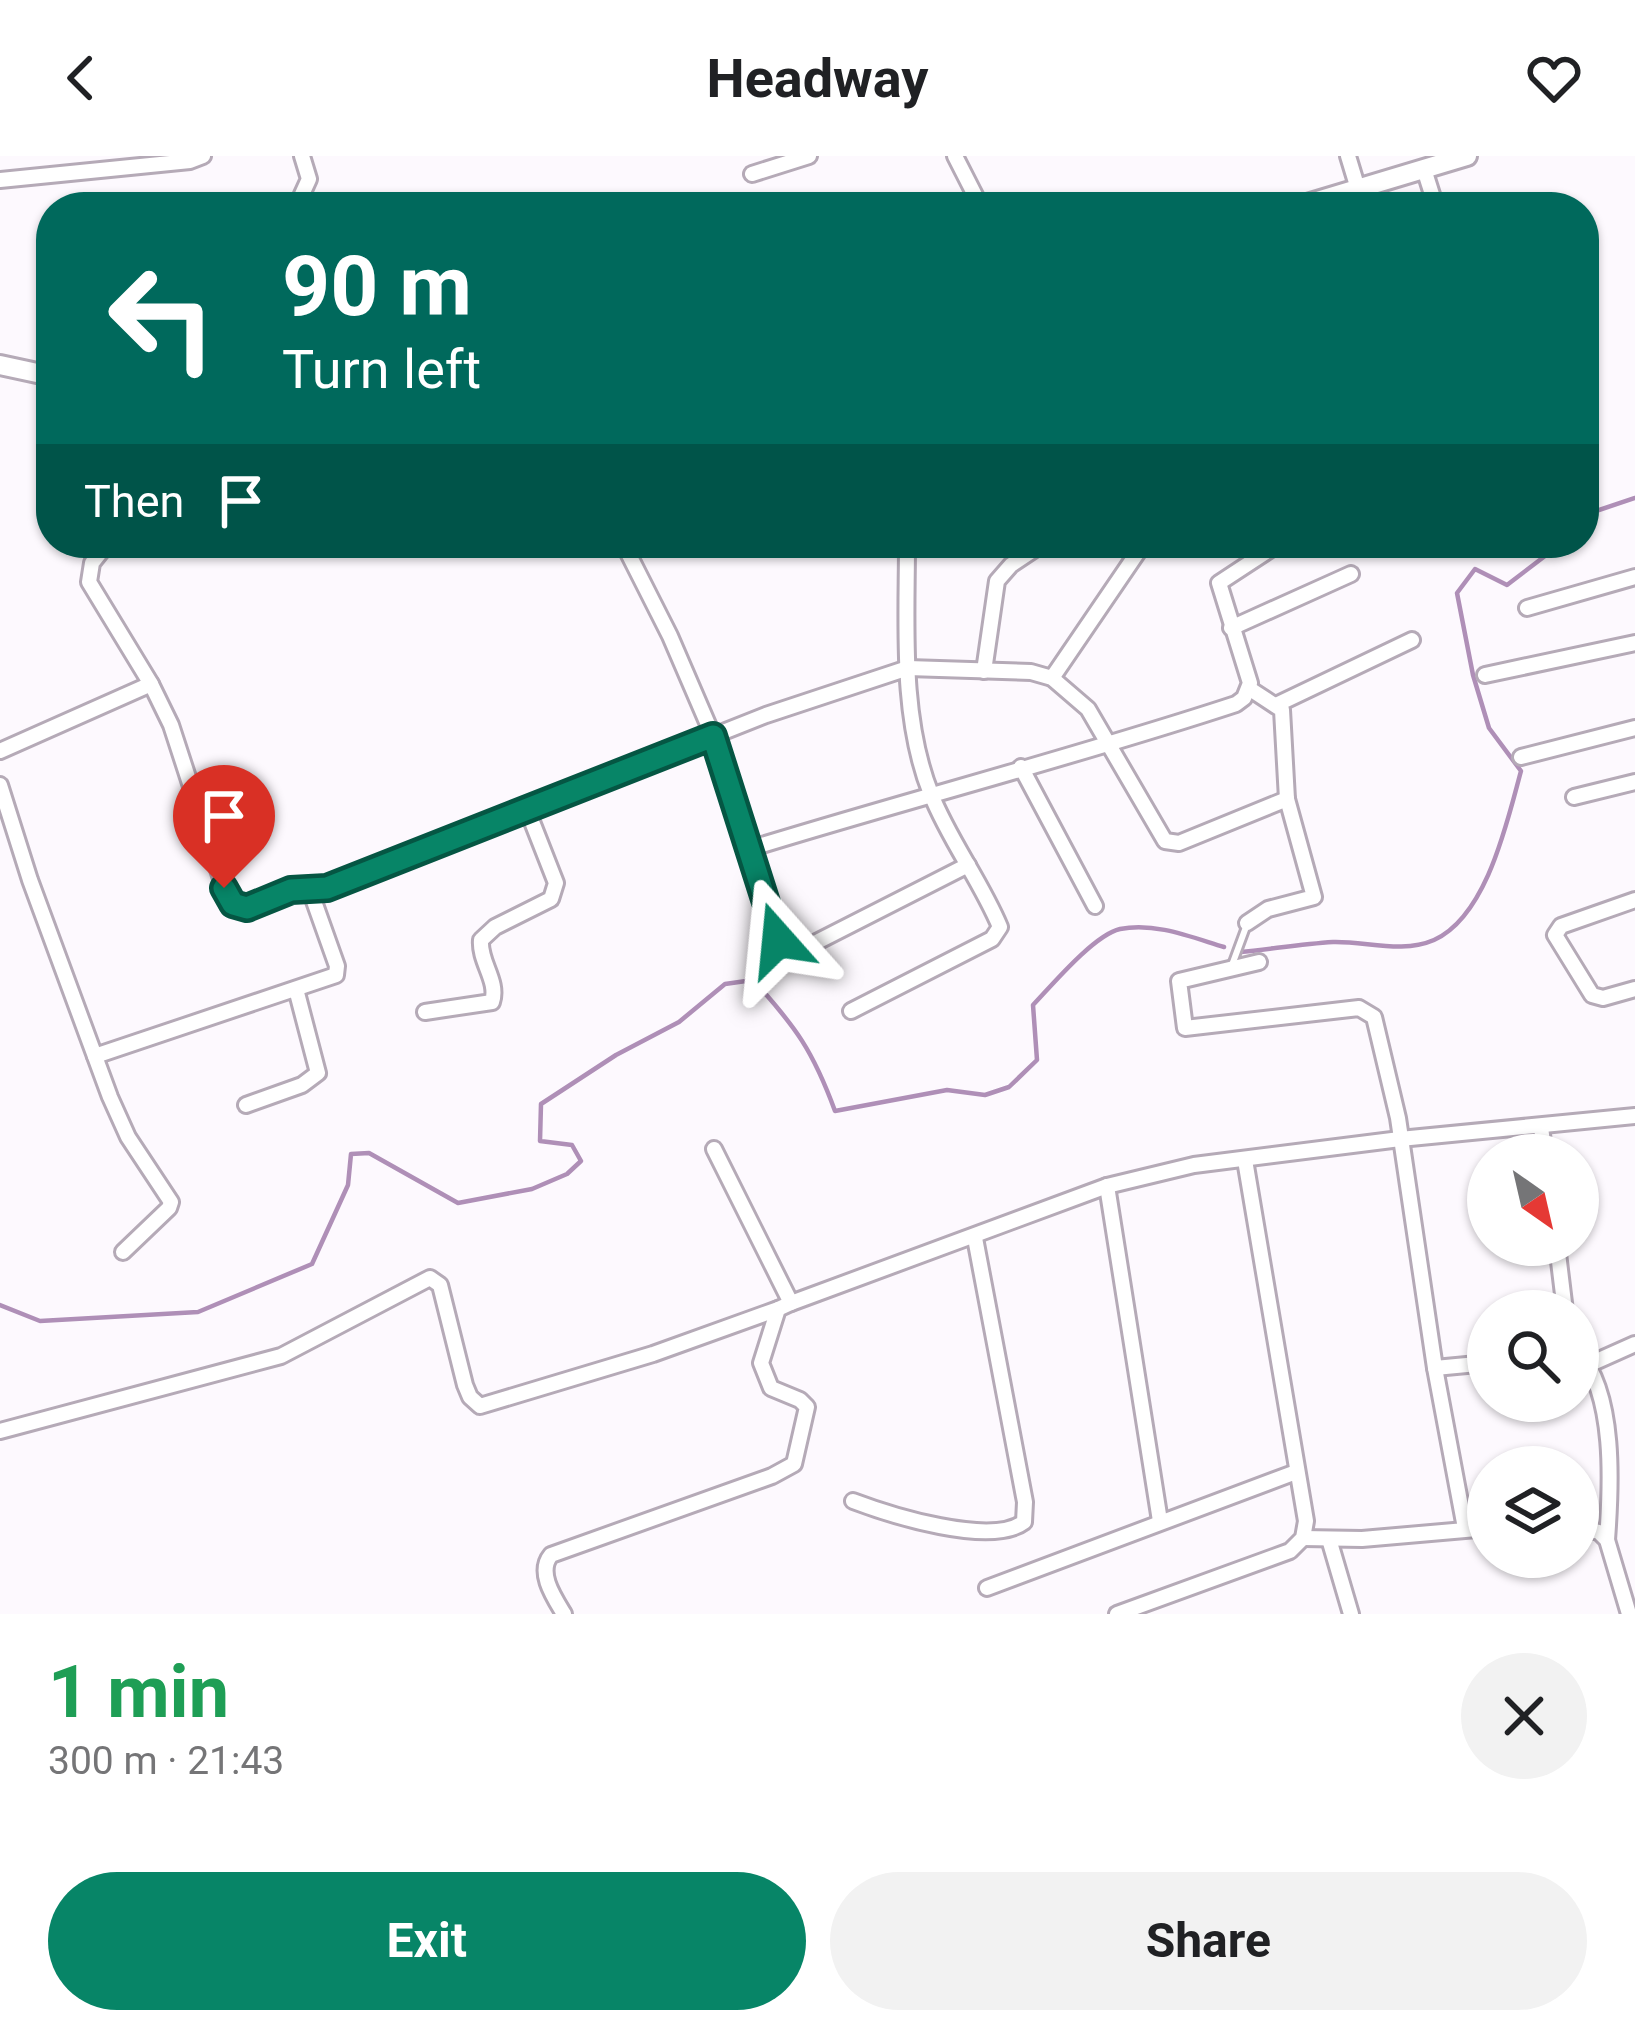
<!DOCTYPE html>
<meta charset="utf-8">
<style>
:root{--surface:#fff;--page:#f2f2f2;--text:#202124;--muted:#757577;--accent:#078567}
body{margin:0;font-family:Roboto,sans-serif;background:var(--page);color:var(--text);height:100vh;display:flex;flex-direction:column;font-size:45px;white-space:nowrap}
*{box-sizing:border-box;margin:0}
p{font-size:39px;color:var(--muted)}
.icon{flex:none;width:66px;height:66px;fill:none;stroke:currentColor;stroke-width:2;stroke-linecap:round;stroke-linejoin:round}
.map{position:relative;height:1458px;overflow:hidden}
.sheet{display:flex;flex-direction:column;background:var(--surface);flex:1}
.sheet>*{flex:none}
.hud{position:absolute;left:36px;top:36px;width:1563px;height:366px;border-radius:48px;box-shadow:0 3px 9px #0004;background:#00695c;color:#fff;overflow:hidden}
.needle{width:78px;rotate:146deg}
.fabs{position:absolute;left:1467px;top:978px;display:grid;gap:24px}
.fabs a{display:grid;place-items:center;width:132px;height:132px;border-radius:50%;background:var(--surface);box-shadow:0 3px 9px #0004;font-size:60px}
.pin{position:absolute;display:grid;place-items:center;width:102px;height:102px;color:#fff;margin:-123px -51px;border-radius:50% 50% 50% 0;rotate:-45deg;box-shadow:0 0 12px #0007}
.pin .icon{rotate:45deg}
.me{position:absolute;width:132px;margin:-66px;rotate:342deg;stroke-linejoin:round;filter:drop-shadow(0 0 9px #0008)}
.turn{display:flex;align-items:center;gap:42px;height:252px;padding:0 48px;font-size:54px}
.turn .icon{width:156px;height:156px;stroke-width:2.5}
.turn b{display:block;font-size:84px;line-height:102px}
.then{display:flex;align-items:center;height:114px;padding:0 48px;background:#0003;gap:24px;font-size:45px}
.round{display:grid;place-items:center;flex:none;width:126px;height:126px;border-radius:63px;background:var(--page)}
.headline{display:flex;align-items:center;justify-content:space-between;height:204px;padding:0 48px}
h1{font-size:72px;font-weight:700;line-height:90px;color:#1e9e55}
.action{display:flex;gap:24px;margin-top:auto;padding:24px 48px}
.action a{flex:1;height:138px;border-radius:72px;background:var(--accent);color:#fff;font-size:48px;font-weight:700;line-height:138px;text-align:center}
.action a+a{background:var(--page);color:var(--text)}
header{display:flex;justify-content:space-between;align-items:center;height:156px;padding:0 48px;background:var(--surface);font-size:54px;font-weight:700}
.map>svg:first-child{display:block}
</style>
<header><svg class="icon" aria-label="back" viewBox="0 0 24 24"><path d="M15 5l-7 7 7 7"/></svg>Headway<svg class="icon" aria-label="heart" viewBox="0 0 24 24"><path d="M12 20l-8-8c-3-5 5-10 8-4 3-6 11-1 8 4z"/></svg></header>
<div class="map">
<svg width="1635" height="1458" viewBox="0 0 1635 1458">
<rect width="100%" height="100%" fill="#fdf9fe"/>
<g fill="none" stroke-linecap="round" stroke-linejoin="round">
<!-- stream -->
<g stroke="#af8fb7" stroke-width="4.5">
<polyline points="1584,359 1635,342"/>
<path d="M1240 796C1271 793 1302 788 1333 786 1366 785 1402 798 1434 784 1487 760 1507 666 1521 615L1489 572 1473 519 1457 437 1475 413 1507 429 1562 387"/>
<path d="M0 1149 40 1165 198 1156 312 1108 348 1029 351 998 369 997 458 1047 532 1033 567 1018 581 1005 572 989 540 985 541 948 616 899 679 866 725 828 753 824C796 871 813 895 835 955L947 934 985 939 1009 931 1037 904 1033 849C1052 829 1094 779 1120 773 1155 766 1191 781 1224 791"/>
</g>
<defs>
<polyline id="lane" points="1232,809 1246,771"/>
<g id="street">
<polyline points="955,0 981,51"/>
<polyline points="1348,0 1358,33"/>
<polyline points="1424,13 1436,51"/>
<polyline points="752,18 809,0"/>
<polyline points="0,24 190,5 203,0"/>
<polyline points="291,51 299,45 309,23 302,0"/>
<polyline points="108,387 92,407 89,426 151,528 171,569 224,732 233,748 240,751 291,734 318,734 340,728 766,559 908,512 1031,516 1052,522 1088,553 1165,685 1179,687 1287,643"/>
<polyline points="623,387 670,480 713,580 778,784 785,792 801,794 968,709"/>
<polyline points="1527,452 1635,421"/>
<polyline points="1231,472 1351,418"/>
<polyline points="984,515 997,425 1011,409 1044,387"/>
<polyline points="1485,519 1635,487"/>
<polyline points="1052,522 1144,387"/>
<polyline points="1278,548 1412,484"/>
<polyline points="0,595 151,528"/>
<polyline points="1521,601 1635,572"/>
<polyline points="1021,611 1095,750"/>
<polyline points="0,629 30,724 110,941 128,981 171,1046 169,1052 123,1096"/>
<polyline points="1574,641 1635,626"/>
<path d="M749 693C911 643 1075 601 1236 548L1244 542 1250 527 1219 427 1280 387"/>
<polyline points="1635,744 1561,770 1555,779 1592,839 1603,842 1635,833"/>
<polyline points="1247,767 1268,753 1314,741 1287,643 1282,554 1250,533"/>
<polyline points="1259,806 1179,825 1185,872 1359,852 1374,861 1398,962 1435,1212 1465,1372"/>
<path d="M851 855 992 783 1000 771C981 725 949 684 931 638 900 561 907 468 907 387"/>
<path d="M425 856 492 846C499 825 479 806 481 784L495 771 551 743 556 727 527 653"/>
<polyline points="95,900 336,819 337,810 310,734"/>
<polyline points="246,949 302,929 318,917 296,833"/>
<polyline points="1541,972 1545,999"/>
<polyline points="714,993 791,1147"/>
<polyline points="1107,1030 1160,1365"/>
<polyline points="1557,1089 1565,1155"/>
<path d="M1578 1196C1616 1238 1611 1330 1607 1384"/>
<polyline points="1588,1209 1635,1188"/>
<polyline points="1435,1212 1488,1207"/>
<polyline points="0,1275 281,1200 430,1122 440,1129 465,1229 470,1241 480,1250 653,1198 778,1153"/>
<path d="M853 1345C890 1359 991 1391 1024 1366L1025 1346 975 1082"/>
<polyline points="1578,1371 1599,1376 1607,1384 1629,1458"/>
<polyline points="1303,1382 1362,1383 1488,1372"/>
<polyline points="1329,1383 1351,1458"/>
<polyline points="987,1432 1296,1316"/>
<path d="M564 1458C553 1440 537 1416 551 1399L772 1320 794 1308 807 1251 800 1244 771 1232 761 1207 778 1153 791 1147 1107 1030 1194 1009 1400 983 1635 960"/>
<polyline points="1117,1458 1290,1395 1303,1382 1306,1365 1245,1004"/>
</g>
<g id="secondary">
<polyline points="1297,51 1467,0"/>
<polyline points="0,209 51,220"/>
</g>
</defs>
<!-- lane casing -->
<use href="#lane" stroke="#b5aab7" stroke-width="12"/>
<!-- street casing -->
<use href="#street" stroke="#b5aab7" stroke-width="20"/>
<!-- secondary casing -->
<use href="#secondary" stroke="#b5aab7" stroke-width="24"/>
<!-- lane -->
<use href="#lane" stroke="#fff" stroke-width="6"/>
<!-- street -->
<use href="#street" stroke="#fff" stroke-width="14"/>
<!-- secondary -->
<use href="#secondary" stroke="#fff" stroke-width="18"/>
</g>
<g fill="none" stroke-linecap="round" stroke-linejoin="round">
<defs>
<polyline id="route" points="224,732 233,748 247,752 291,734 327,732 713,580 778,784"/>
</defs>
<!-- route casing -->
<use href="#route" stroke="#055643" stroke-width="30"/>
<!-- route -->
<use href="#route" stroke="#078567" stroke-width="21"/>
</g>
</svg>
<div class="fabs">
<a><svg class="needle" viewBox="-14 -14 28 28"><path d="M0-13l5 13h-10z" fill="#e53935"/><path d="M0 13l5-13h-10z" fill="#757577"/></svg></a>
<a><svg class="icon" aria-label="search" viewBox="0 0 24 24"><circle cx="10" cy="10" r="6"/><path d="M15 15l6 6"/></svg></a>
<a><svg class="icon" aria-label="layers" viewBox="0 0 24 24"><path d="M12 4l9 5-9 5-9-5zM3 14l9 5 9-5"/></svg></a>
</div>
<div class="pin" style="left:224px;top:732px;background:#d93025"><svg class="icon" aria-label="arrive" viewBox="0 0 24 24"><path d="M6 21V4h12l-3 4 3 4H6"/></svg></div>
<svg class="me" style="left:778px;top:784px" viewBox="-20 -20 40 40"><path d="M0-17L14 15 0 8-14 15z" fill="#078567" stroke="#fff" stroke-width="4"/></svg>
<div class="hud">
<div class="turn"><svg class="icon" aria-label="left" viewBox="0 0 24 24"><path d="M17 20v-9H6M10 6l-5 5 5 5"/></svg><div><b>90 m</b>Turn left</div></div>
<div class="then">Then<svg class="icon" aria-label="arrive" viewBox="0 0 24 24"><path d="M6 21V4h12l-3 4 3 4H6"/></svg></div>
</div>
</div>
<section class="sheet">
<div class="headline"><div><h1>1 min</h1><p>300 m · 21:43</p></div><a class="round"><svg class="icon" aria-label="close" viewBox="0 0 24 24"><path d="M6 6l12 12M18 6L6 18"/></svg></a></div>
<div class="action"><a>Exit</a><a>Share</a></div>
</section>
